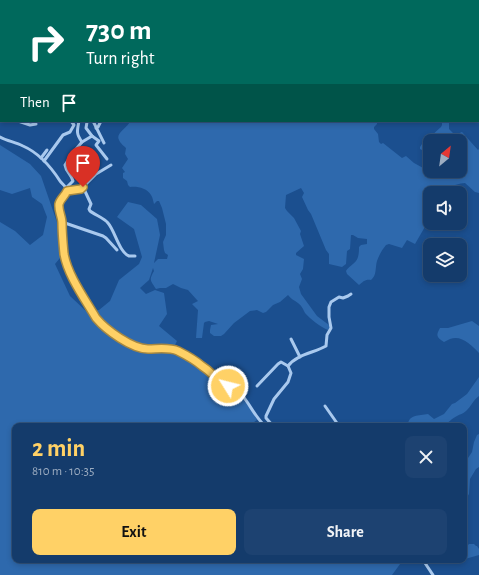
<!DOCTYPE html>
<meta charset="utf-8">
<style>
:root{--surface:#143b6b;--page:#1d4271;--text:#f1f3f6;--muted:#9dadc1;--line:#33557e;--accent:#ffd166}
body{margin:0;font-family:"Alegreya Sans",sans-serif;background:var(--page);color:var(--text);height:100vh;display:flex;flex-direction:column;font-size:15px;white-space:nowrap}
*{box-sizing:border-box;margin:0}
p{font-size:13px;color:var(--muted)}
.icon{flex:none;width:22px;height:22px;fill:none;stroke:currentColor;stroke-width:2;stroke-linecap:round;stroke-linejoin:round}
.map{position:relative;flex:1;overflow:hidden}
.details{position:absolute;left:12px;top:423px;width:455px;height:140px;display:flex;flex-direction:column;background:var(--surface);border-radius:8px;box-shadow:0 2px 6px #0003,0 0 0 1px var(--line)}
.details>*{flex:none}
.top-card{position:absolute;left:0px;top:0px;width:479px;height:122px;box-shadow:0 2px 6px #0003,0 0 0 1px var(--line);background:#00695c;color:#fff;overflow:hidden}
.needle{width:26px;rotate:29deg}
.fabs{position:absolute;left:423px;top:134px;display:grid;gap:8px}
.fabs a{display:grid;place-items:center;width:44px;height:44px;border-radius:8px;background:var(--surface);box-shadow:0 2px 6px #0003,0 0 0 1px var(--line);font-size:20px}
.pin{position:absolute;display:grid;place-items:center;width:34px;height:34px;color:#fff;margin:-41px -17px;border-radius:50% 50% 50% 0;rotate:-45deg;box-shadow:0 0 4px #0007}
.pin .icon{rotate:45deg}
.me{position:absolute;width:44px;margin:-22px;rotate:306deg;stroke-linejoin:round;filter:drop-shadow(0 0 3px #0008)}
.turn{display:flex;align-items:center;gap:14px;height:84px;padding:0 20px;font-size:18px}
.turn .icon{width:52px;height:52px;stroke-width:2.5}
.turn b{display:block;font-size:28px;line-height:34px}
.then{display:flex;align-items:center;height:38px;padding:0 20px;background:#0003;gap:8px;font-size:15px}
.round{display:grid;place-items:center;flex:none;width:42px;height:42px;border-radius:8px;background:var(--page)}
.headline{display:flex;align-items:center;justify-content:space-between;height:68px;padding:0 20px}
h1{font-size:24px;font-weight:700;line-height:30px;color:var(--accent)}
.action{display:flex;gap:8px;margin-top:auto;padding:8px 20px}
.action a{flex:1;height:46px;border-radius:8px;background:var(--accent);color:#111;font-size:16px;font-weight:700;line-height:46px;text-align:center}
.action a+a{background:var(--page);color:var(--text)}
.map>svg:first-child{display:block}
</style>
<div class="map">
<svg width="479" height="575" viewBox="0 0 479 575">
<rect width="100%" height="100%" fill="#1b4f8f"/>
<!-- green -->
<g fill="#2e69ad">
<polygon points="0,0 363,0 364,1 1,1 1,96 0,96"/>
<path d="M130 121H377V124L374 127V129L378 134 379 142 381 144 383 143 402 158 406 156 414 163 436 175 438 171H460V141H430V154L420 149V147L422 144 441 127 442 125V121H449V129L455 135 462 132 478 150 479 149V193L475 192 465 183C459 183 455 186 449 186L445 193H430V218L415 244 407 240 402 248 389 244 386 245C382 250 379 255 377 261 375 268 377 275 371 280 365 279 363 282 359 285L347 274 346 271C349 266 353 265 356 261 359 257 359 251 359 247L361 245 367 244V239L358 238 353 235H351L350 249 347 251 346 264 342 267 329 264V254L326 250 311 214 308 210 302 197 304 193 301 188 286 195 285 208 287 211 294 218 301 231 300 234 304 246 296 253V255L304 259 303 269 300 274 302 279 299 287 301 294 317 316 329 325 330 327 328 330C321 327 310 319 305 313 303 309 302 306 298 303 294 300 291 299 288 295L280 302 273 305 266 312 263 313 257 310 250 311 234 323 224 334 221 336H214L210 333V330L211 325 218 324 209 321 205 322 204 323 202 338H196L198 310 192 304 198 301 197 300 188 290 181 288 173 284 166 288H160L156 289C150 280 149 280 154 271L153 268 149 280 140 288 146 294 155 290 164 293 167 314 159 326 177 341 173 349 188 356 213 375 219 383 233 389 237 393 251 409 257 420 248 426H15V560H403L392 575H0V222L15 231 30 245 43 235 47 217 42 204 32 197 30 188 12 194 0 190V145L30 164 41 176 60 231 65 252 55 264 70 296 87 312 99 310 110 301 119 280 139 264 142 257 134 229 117 217 128 202 141 205 157 219 160 235 154 263 158 259H167L168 255 165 253 164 250 163 242 166 235V224L162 208 159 201H157L154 204C153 201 153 198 151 195 147 188 137 186 130 187L128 185 127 181 123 178V173L125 172 122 168 128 159 125 154 126 148C124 146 120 143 119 140 115 133 128 128 130 121Z"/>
<path d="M472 321 479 326V353C471 345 462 335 450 339 448 340 446 341 444 342 436 337 436 335 440 328H448Z"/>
<path d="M479 377V396C473 400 471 407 466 411 463 414 460 414 457 416 454 417 446 424 444 426H408C408 414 419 416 428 414L434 419 444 414 452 404 455 403 467 394Z"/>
<polygon points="479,434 479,467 476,469 470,479 469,494 464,502 464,464 472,452 474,442 477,435"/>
<polygon points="469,544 474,544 476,546 477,546 479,549 479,555 465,559 464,549"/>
</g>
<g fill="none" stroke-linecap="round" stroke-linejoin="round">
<!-- minor -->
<g stroke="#a9c9ee" stroke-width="3">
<polyline points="393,0 393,1"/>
<polyline points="415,0 416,1"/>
<polyline points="434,0 435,1"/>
<polyline points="457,0 458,1"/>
<polyline points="462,0 463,1"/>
<polyline points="403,1 404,0"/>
<polyline points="440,1 441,0"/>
<polyline points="471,1 472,0"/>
<polyline points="478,17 479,16"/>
<polyline points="478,20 479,21"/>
<polyline points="478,42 479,43"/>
<polyline points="478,60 479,61"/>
<polyline points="479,75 479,74"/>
<polyline points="0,118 1,118"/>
<polyline points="18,121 30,125 36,124"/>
<polyline points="93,121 104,143"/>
<polyline points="87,122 86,128 92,136 99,141 96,145 107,159"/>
<polyline points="96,128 98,127 101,121"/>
<path d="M0 137C7 141 15 142 23 146 39 153 51 167 60 181 62 184 67 187 67 191 68 196 59 200 59 207 59 212 61 217 62 222 63 233 62 244 65 255 70 278 85 298 96 318 106 330 131 349 148 349 159 349 170 346 181 352 192 358 202 365 211 373 214 376 216 380 219 383 222 385 225 385 228 386 233 388 237 390 241 394 250 404 255 417 265 426"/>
<polyline points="82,142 92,136"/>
<polyline points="41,158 47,150"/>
<polyline points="44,161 63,135 70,132 74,125 71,121"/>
<path d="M83 187 91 204 89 209 90 211C95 215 104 218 108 223 115 231 119 252 129 256 131 256 134 256 135 256"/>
<path d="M66 188 73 181C71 174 66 172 65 165L72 154 82 142C76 134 77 131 79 121"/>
<polyline points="67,191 81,189 96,174 111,165"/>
<polyline points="62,222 103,236 106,238 117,250"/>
<polyline points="291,339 300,357"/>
<path d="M288 366C297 354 314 353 326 346L327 335 331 328 329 317V307L331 302 339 297 343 298 348 296 351 294"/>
<polyline points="257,386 278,364 281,362 288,366 291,373 288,382 274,399 266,416 266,418 273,426"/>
<polyline points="325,406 339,426"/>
<polyline points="423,560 433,575"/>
</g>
</g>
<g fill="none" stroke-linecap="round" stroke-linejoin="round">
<defs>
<path id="route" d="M83 187 81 189 67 191C65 196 60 199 59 204 58 210 62 217 62 223 62 233 63 243 64 254 68 276 85 299 96 318 106 330 132 349 148 349 158 349 169 347 178 351 186 355 195 360 202 366 205 368 209 371 212 374 215 376 217 381 220 383 222 385 226 385 228 386"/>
</defs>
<!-- route casing -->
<use href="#route" stroke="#a68842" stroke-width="10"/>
<!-- route -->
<use href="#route" stroke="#ffd166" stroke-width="7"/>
</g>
</svg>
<div class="fabs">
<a><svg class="needle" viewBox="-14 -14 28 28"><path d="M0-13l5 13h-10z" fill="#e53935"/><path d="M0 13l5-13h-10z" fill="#9dadc1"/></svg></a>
<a><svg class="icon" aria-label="sound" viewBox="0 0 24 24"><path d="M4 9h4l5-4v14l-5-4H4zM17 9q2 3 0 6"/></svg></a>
<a><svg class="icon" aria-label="layers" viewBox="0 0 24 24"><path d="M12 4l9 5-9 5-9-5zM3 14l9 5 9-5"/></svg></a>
</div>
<div class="pin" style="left:83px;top:187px;background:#d93025"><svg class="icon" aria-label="arrive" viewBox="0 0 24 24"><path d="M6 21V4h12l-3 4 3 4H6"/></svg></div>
<svg class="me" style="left:228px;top:386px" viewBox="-20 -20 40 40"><circle r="17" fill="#ffd166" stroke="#fff" stroke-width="3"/><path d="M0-11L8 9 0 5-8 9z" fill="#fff"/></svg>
<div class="top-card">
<div class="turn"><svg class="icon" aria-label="right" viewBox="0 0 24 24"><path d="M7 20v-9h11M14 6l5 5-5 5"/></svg><div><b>730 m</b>Turn right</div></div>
<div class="then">Then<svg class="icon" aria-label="arrive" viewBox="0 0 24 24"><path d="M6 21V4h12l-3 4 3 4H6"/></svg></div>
</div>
<section class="details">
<div class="headline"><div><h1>2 min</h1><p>810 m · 10:35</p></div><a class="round"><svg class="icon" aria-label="close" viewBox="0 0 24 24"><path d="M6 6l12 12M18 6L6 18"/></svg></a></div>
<div class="action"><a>Exit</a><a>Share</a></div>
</section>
</div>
